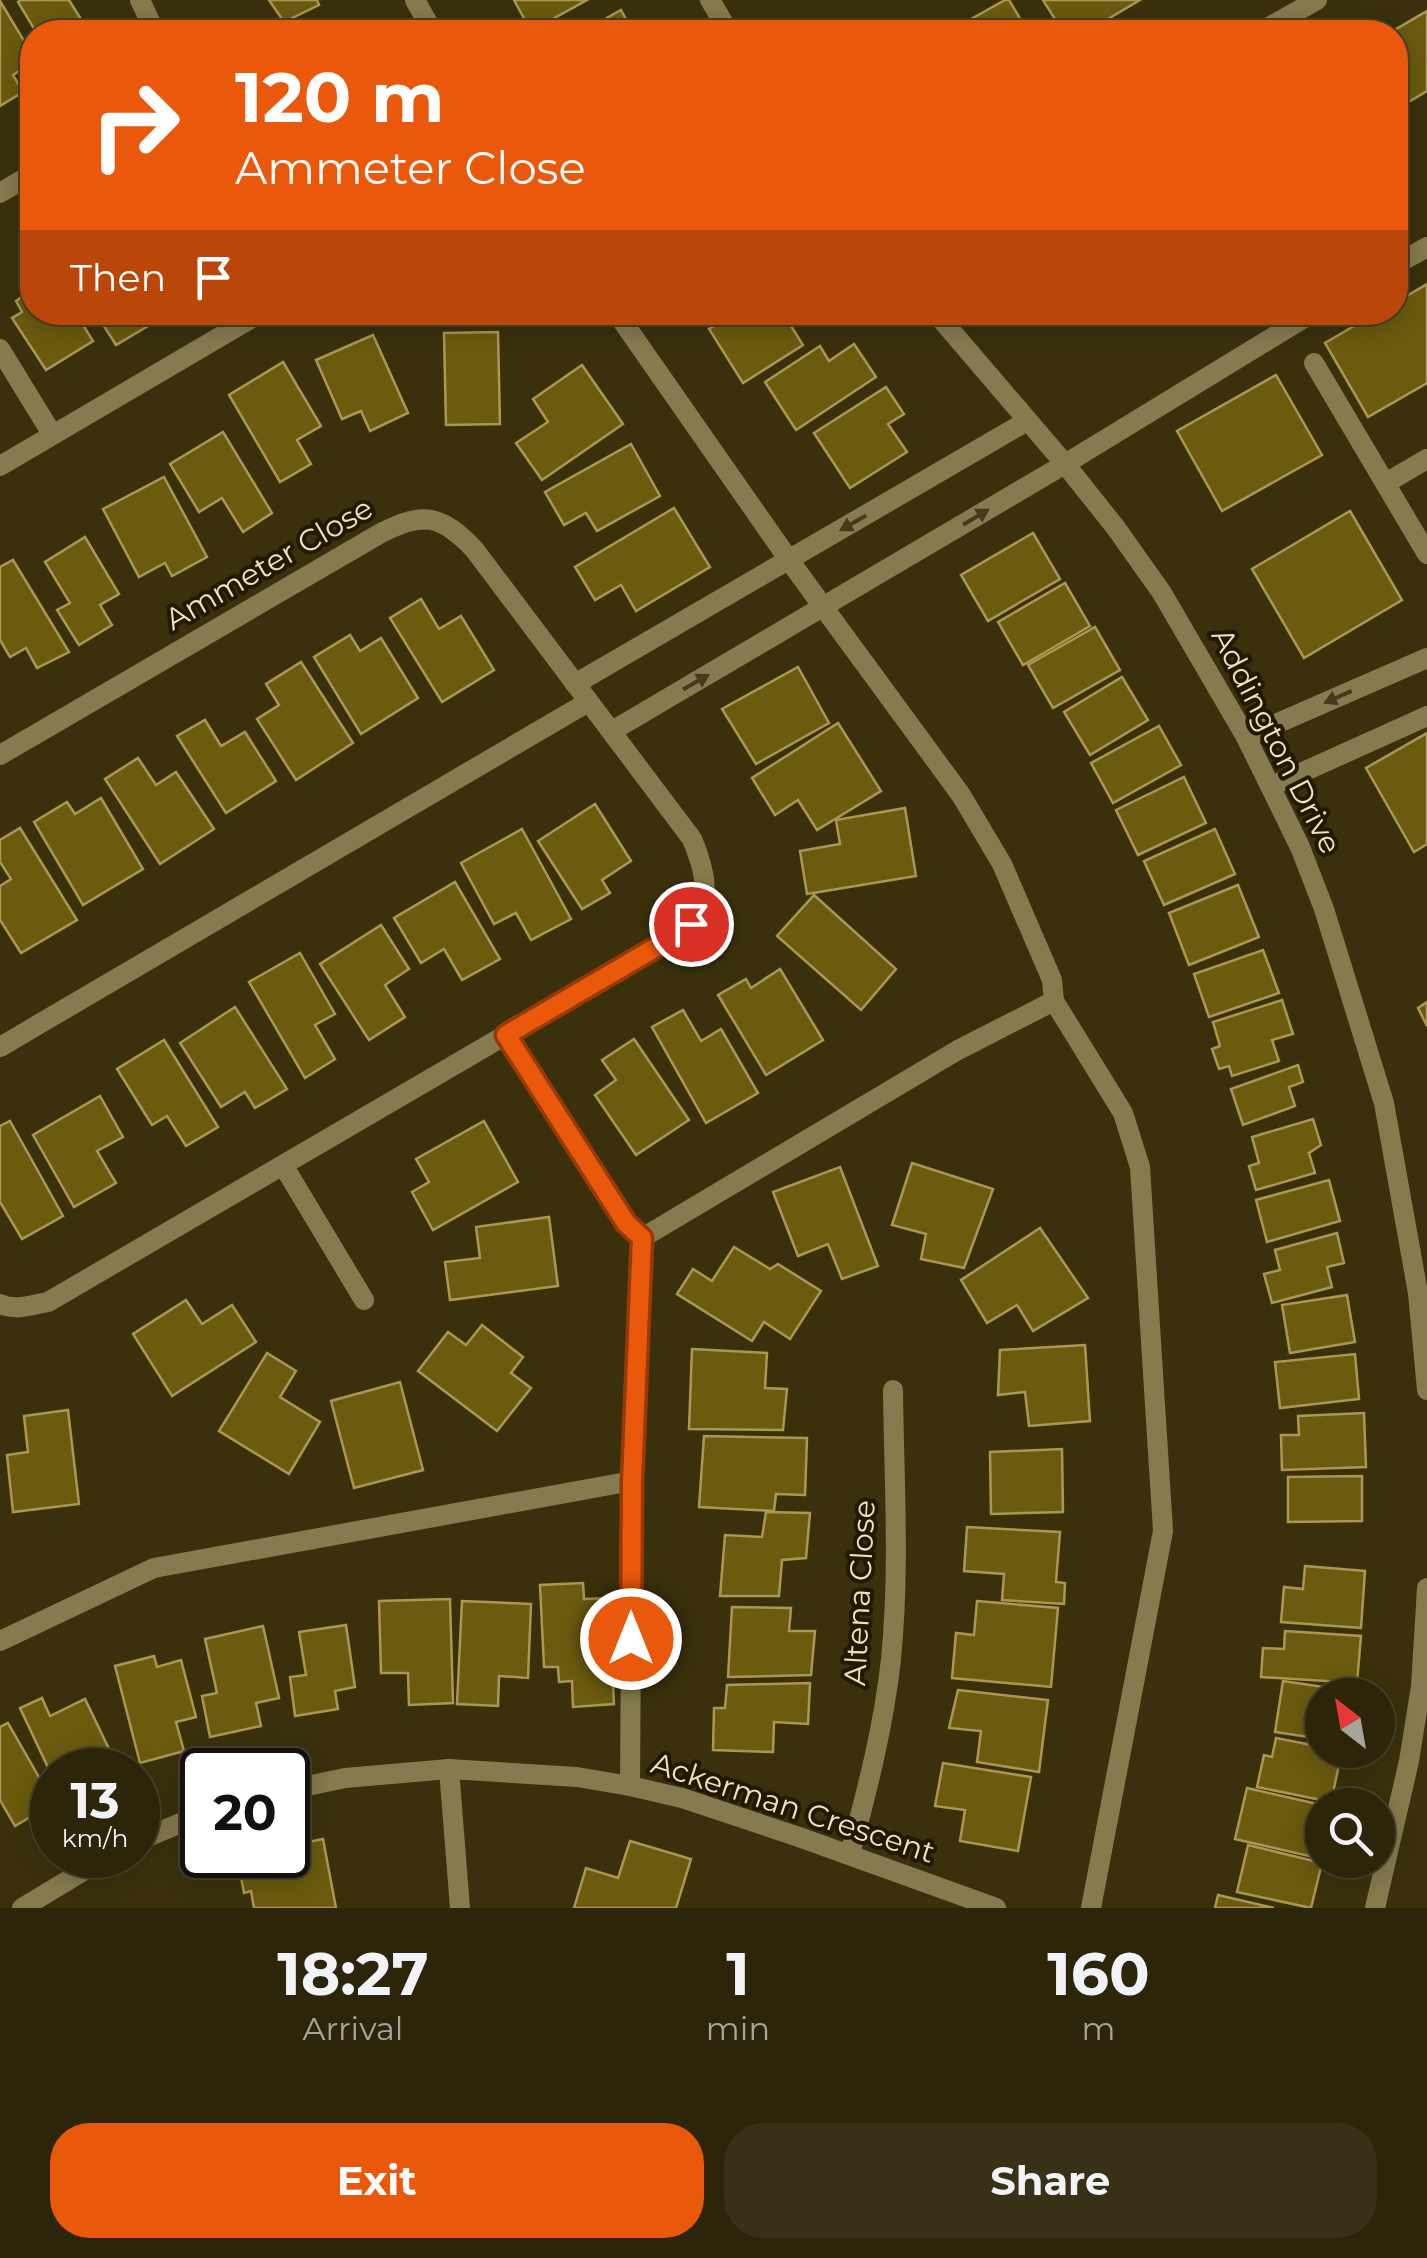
<!DOCTYPE html>
<style>
:root{--surface:#2c2509;--page:#383117;--text:#f1f3f6;--muted:#a6a59c;--line:#48422a;--accent:#ea580c}
body{margin:0;font-family:Montserrat,sans-serif;background:var(--page);color:var(--text);height:100vh;display:flex;flex-direction:column;font-size:38px;white-space:nowrap}
*{box-sizing:border-box;margin:0}
p{font-size:32px;color:var(--muted)}
.icon{flex:none;width:55px;height:55px;fill:none;stroke:currentColor;stroke-width:2;stroke-linecap:round;stroke-linejoin:round}
.map{position:relative;height:1908px;overflow:hidden}
.sheet{display:flex;flex-direction:column;background:var(--surface);flex:1}
.sheet>*{flex:none}
.guide{position:absolute;left:20px;top:20px;width:1388px;height:305px;border-radius:40px;box-shadow:0 5px 25px #0003,0 0 0 2px var(--line);background:#ea580c;color:#fff;overflow:hidden}
.needle{width:65px;rotate:329deg}
.fabs{position:absolute;left:1305px;top:1678px;display:grid;gap:20px}
.fabs a{display:grid;place-items:center;width:90px;height:90px;border-radius:50%;background:var(--surface);box-shadow:0 5px 25px #0003,0 0 0 2px var(--line);font-size:50px}
.speed{position:absolute;left:30px;top:1748px;display:flex;gap:20px;font-size:50px;font-weight:700;text-align:center}
.speed>*{display:grid;place-content:center;width:130px;height:130px;border-radius:50%;background:var(--surface);box-shadow:0 5px 25px #0003,0 0 0 2px var(--line);line-height:1}
.speed small{font-size:25px;font-weight:400}
.speed .limit{border:5px solid #111;border-radius:15px;background:#fff;color:#111}
.pin{position:absolute;display:grid;place-items:center;width:85px;height:85px;color:#fff;margin:-42px;border:5px solid #fff;border-radius:50%;box-shadow:0 2px 10px #0007}
.me{position:absolute;width:110px;margin:-55px;rotate:0deg;stroke-linejoin:round;filter:drop-shadow(0 0 8px #0008)}
.turn{display:flex;align-items:center;gap:35px;height:210px;padding:0 50px;font-size:45px}
.turn .icon{width:130px;height:130px;stroke-width:2.5}
.turn b{display:block;font-size:70px;line-height:85px}
.then{display:flex;align-items:center;height:95px;padding:0 50px;background:#0003;gap:20px;font-size:38px}
.eta{display:flex;justify-content:space-evenly;align-items:center;height:170px;text-align:center}
.eta b{font-size:60px;font-weight:700;line-height:70px}
.action{display:flex;gap:20px;margin-top:auto;padding:20px 50px}
.action a{flex:1;height:115px;border-radius:40px;background:var(--accent);color:#fff;font-size:40px;font-weight:700;line-height:115px;text-align:center}
.action a+a{background:var(--page);color:var(--text)}
.map>svg:first-child{display:block}
</style>
<div class="map">
<svg width="1427" height="1908" viewBox="0 0 1427 1908">
<rect width="100%" height="100%" fill="#3a310c"/>
<!-- building -->
<g fill="#6b5b0f" stroke="#a99853" stroke-width="2.5">
<polygon points="21,0 69,0 89,32 36,32 18,2"/>
<polygon points="269,0 317,0 319,5 284,22"/>
<polygon points="514,0 587,0 531,31"/>
<polygon points="1005,0 1009,0 1028,32 948,32"/>
<polygon points="1043,0 1140,0 1086,32 1063,32"/>
<polygon points="0,1 32,54 32,63 13,75 23,92 0,106"/>
<polygon points="621,10 633,32 582,32"/>
<polygon points="1427,11 1427,91 1395,110 1395,32 1391,32"/>
<polygon points="1427,284 1427,383 1368,417 1325,343 1378,312 1395,312 1395,303"/>
<polygon points="32,289 32,312 75,312 93,341 46,370 12,318 22,312 16,301"/>
<polygon points="95,312 169,312 170,313 116,345"/>
<polygon points="736,312 801,312 788,321 803,345 743,383 709,329"/>
<polygon points="498,332 500,424 446,425 444,333"/>
<polygon points="373,335 408,413 370,431 361,411 342,419 316,360"/>
<polygon points="854,344 876,377 796,430 765,382 820,346 829,361"/>
<polygon points="283,362 321,426 297,440 311,464 280,482 229,395"/>
<polygon points="582,365 623,424 542,480 516,443 548,422 533,399"/>
<polygon points="1276,375 1322,455 1222,511 1177,431"/>
<polygon points="886,387 904,414 888,424 907,452 850,488 814,433"/>
<polygon points="223,432 272,513 243,532 222,498 199,512 170,464"/>
<polygon points="631,444 660,496 597,531 586,513 564,525 545,492"/>
<polygon points="164,477 207,557 172,576 165,563 139,577 103,509"/>
<polygon points="674,508 710,567 636,611 621,585 595,600 575,567"/>
<polygon points="1350,511 1402,600 1304,658 1252,569"/>
<polygon points="1033,533 1060,579 988,621 961,575"/>
<polygon points="85,537 119,594 100,605 112,625 79,645 57,610 70,603 45,562"/>
<polygon points="13,560 69,652 37,668 26,648 10,657 0,640 0,567"/>
<polygon points="1065,583 1090,626 1023,665 998,622"/>
<polygon points="421,599 439,629 461,616 494,670 442,702 390,618"/>
<polygon points="1095,627 1120,670 1053,708 1028,665"/>
<polygon points="350,635 360,651 381,638 418,698 361,734 314,657"/>
<polygon points="301,662 353,743 296,780 257,719 279,705 266,684"/>
<polygon points="798,667 829,723 756,764 722,709"/>
<polygon points="1122,677 1148,720 1090,755 1064,712"/>
<polygon points="205,720 221,746 245,732 276,781 226,813 177,736"/>
<polygon points="838,723 881,791 817,830 798,800 775,815 752,778"/>
<polygon points="1159,726 1181,765 1113,803 1091,763"/>
<polygon points="1427,733 1427,844 1414,852 1366,768"/>
<polygon points="138,758 156,785 176,772 214,829 160,864 105,779"/>
<polygon points="1184,777 1206,823 1138,855 1116,810"/>
<polygon points="101,798 143,869 83,905 34,822 67,802 75,814"/>
<polygon points="595,804 631,861 602,880 610,893 582,909 538,841"/>
<polygon points="905,808 916,876 807,894 800,851 840,844 836,820"/>
<polygon points="20,828 77,920 21,953 0,920 0,886 11,879 0,862 0,840"/>
<polygon points="522,829 571,919 531,940 516,913 494,924 461,863"/>
<polygon points="1215,829 1235,874 1164,905 1144,861"/>
<polygon points="455,882 500,959 462,980 444,949 421,963 394,918"/>
<polygon points="1238,885 1259,937 1189,965 1169,913"/>
<polygon points="814,895 896,969 861,1010 777,936"/>
<polygon points="381,925 409,969 385,985 405,1017 369,1040 320,964"/>
<polygon points="1263,950 1279,993 1209,1017 1194,974"/>
<polygon points="300,953 335,1014 315,1025 335,1059 305,1078 249,982"/>
<polygon points="780,969 823,1040 766,1075 718,995 746,979 751,988"/>
<polygon points="1282,1000 1293,1034 1272,1040 1279,1061 1232,1076 1229,1066 1219,1069 1212,1049 1220,1046 1213,1022"/>
<polygon points="1427,1002 1427,1026 1418,1008"/>
<polygon points="235,1007 287,1089 255,1108 245,1092 221,1107 180,1043"/>
<polygon points="683,1010 701,1041 721,1029 758,1093 706,1123 652,1027"/>
<polygon points="634,1039 689,1120 636,1155 595,1095 616,1080 602,1060"/>
<polygon points="164,1040 218,1127 186,1146 167,1116 152,1125 117,1069"/>
<polygon points="1298,1065 1303,1082 1289,1087 1295,1106 1243,1125 1231,1089"/>
<polygon points="100,1096 123,1137 97,1151 116,1183 74,1207 33,1135"/>
<polygon points="1313,1119 1321,1145 1309,1153 1315,1173 1256,1190 1249,1166 1259,1163 1252,1137"/>
<polygon points="10,1121 63,1216 22,1239 0,1202 0,1126"/>
<polygon points="484,1121 518,1182 433,1230 412,1192 429,1182 416,1159"/>
<polygon points="912,1163 993,1189 964,1268 921,1259 926,1234 892,1225"/>
<polygon points="840,1167 878,1266 842,1279 828,1244 798,1256 773,1192"/>
<polygon points="1329,1180 1340,1221 1267,1242 1256,1200"/>
<polygon points="549,1217 558,1286 450,1300 445,1262 480,1258 476,1227"/>
<polygon points="1040,1228 1088,1298 1033,1331 1017,1305 987,1323 961,1280"/>
<polygon points="1337,1233 1344,1263 1327,1267 1332,1287 1272,1303 1264,1274 1280,1270 1275,1250"/>
<polygon points="734,1247 770,1269 778,1264 821,1291 790,1339 764,1322 752,1341 677,1294 693,1269 712,1281"/>
<polygon points="1347,1295 1355,1342 1290,1353 1282,1305"/>
<polygon points="186,1300 202,1324 232,1305 256,1342 172,1396 133,1334"/>
<polygon points="482,1325 523,1357 511,1373 531,1388 497,1431 418,1371 448,1332 466,1345"/>
<polygon points="1085,1345 1090,1421 1029,1426 1025,1392 998,1395 1000,1350"/>
<polygon points="692,1349 767,1353 765,1388 787,1389 783,1430 689,1429"/>
<polygon points="267,1353 296,1371 280,1397 320,1422 289,1474 219,1431"/>
<polygon points="1355,1354 1359,1399 1280,1408 1275,1362"/>
<polygon points="400,1382 423,1470 354,1488 331,1401"/>
<polygon points="68,1410 79,1504 13,1512 7,1455 28,1452 24,1416"/>
<polygon points="1364,1413 1366,1467 1282,1470 1281,1435 1299,1435 1298,1416"/>
<polygon points="704,1436 807,1438 805,1495 776,1494 774,1511 699,1507"/>
<polygon points="1062,1449 1063,1512 991,1514 990,1452"/>
<polygon points="1362,1476 1362,1521 1288,1522 1288,1477"/>
<polygon points="766,1512 810,1513 806,1558 782,1560 779,1596 720,1596 725,1535 762,1537"/>
<polygon points="967,1527 1060,1532 1056,1582 1065,1583 1064,1604 1002,1600 1004,1574 964,1571"/>
<polygon points="1305,1566 1365,1571 1361,1628 1281,1622 1284,1587 1303,1589"/>
<polygon points="583,1583 584,1599 609,1598 614,1704 573,1707 572,1681 559,1682 558,1667 544,1667 540,1585"/>
<polygon points="450,1599 453,1703 409,1705 408,1673 381,1673 379,1601"/>
<polygon points="462,1601 531,1604 528,1678 499,1676 498,1706 457,1704"/>
<polygon points="977,1601 1058,1608 1051,1687 952,1678 956,1633 974,1635"/>
<polygon points="732,1607 791,1608 789,1631 815,1631 811,1675 728,1677"/>
<polygon points="346,1625 355,1687 335,1691 338,1709 295,1716 290,1677 306,1675 299,1632"/>
<polygon points="263,1626 279,1698 256,1703 261,1726 210,1737 202,1696 217,1693 205,1639"/>
<polygon points="1285,1631 1361,1636 1357,1683 1261,1677 1263,1648 1284,1649"/>
<polygon points="154,1656 157,1667 181,1660 196,1717 176,1722 184,1751 140,1763 115,1666"/>
<polygon points="1283,1681 1351,1691 1350,1695 1322,1695 1322,1739 1275,1732"/>
<polygon points="810,1683 808,1724 774,1722 773,1752 713,1750 714,1708 725,1708 727,1685"/>
<polygon points="958,1690 1048,1700 1039,1772 977,1762 981,1731 949,1728"/>
<polygon points="42,1698 50,1716 85,1699 110,1751 93,1759 98,1770 52,1770 52,1776 20,1708"/>
<polygon points="8,1723 52,1800 52,1804 15,1826 0,1800 0,1727"/>
<polygon points="1276,1738 1322,1747 1322,1750 1342,1751 1331,1802 1257,1787 1264,1755 1272,1757"/>
<polygon points="943,1763 1031,1777 1018,1851 960,1841 965,1810 935,1806"/>
<polygon points="1247,1788 1322,1805 1322,1859 1235,1839"/>
<polygon points="323,1839 336,1908 254,1908 251,1891 244,1893 237,1856 288,1855 288,1846"/>
<polygon points="630,1841 691,1859 676,1908 574,1908 586,1868 618,1878"/>
<polygon points="1248,1845 1322,1863 1311,1908 1237,1892"/>
<polygon points="1218,1895 1274,1908 1215,1908"/>
</g>
<g fill="none" stroke-linecap="round" stroke-linejoin="round">
<!-- service -->
<g stroke="#867b4e" stroke-width="20">
<polyline points="415,0 433,32"/>
<polyline points="1395,265 1427,247"/>
<polyline points="616,312 789,560"/>
<polyline points="0,349 52,434"/>
<polyline points="1314,363 1427,554"/>
<polyline points="1065,464 1314,312"/>
<polyline points="0,466 262,312"/>
<polyline points="1386,483 1427,459"/>
<polyline points="824,608 961,795 1002,864 1052,980 1054,1001 1123,1113 1140,1167 1163,1531 1091,1908"/>
<polyline points="1246,737 1427,658"/>
<polyline points="1272,786 1427,716"/>
<polyline points="506,1035 626,1223 642,1238 632,1481 630,1786"/>
<polyline points="0,1047 588,702"/>
<polyline points="642,1238 958,1050 1054,1001"/>
<polyline points="0,1641 154,1568 632,1481"/>
</g>
<!-- minor -->
<g stroke="#867b4e" stroke-width="20">
<polyline points="140,0 155,32"/>
<polyline points="1260,32 1317,0"/>
<polyline points="0,193 32,174"/>
<polyline points="789,560 824,608"/>
<polyline points="575,684 1027,421"/>
<polyline points="612,731 1065,464"/>
<path d="M0 755 381 533C424 511 441 515 474 549L692 839C708 877 714 907 677 935L48 1302C32 1305 15 1311 0 1304"/>
<polyline points="283,1165 364,1300"/>
<polyline points="449,1769 577,1777 630,1786 682,1798 799,1837 996,1908"/>
<polyline points="288,1790 345,1778 449,1769 460,1908"/>
<polyline points="138,1841 202,1814"/>
<path d="M850 1854C867 1791 884 1725 891 1659 900 1570 894 1480 893 1390"/>
<polyline points="22,1908 110,1855"/>
</g>
<!-- tertiary -->
<g stroke="#867b4e" stroke-width="20">
<polyline points="710,0 729,32"/>
<polyline points="935,312 1065,464 1116,528 1162,593 1246,737 1300,847 1324,909 1384,1103 1418,1293 1427,1390"/>
<polyline points="1375,1908 1409,1761 1421,1686 1427,1588"/>
</g>
</g>
<!-- one-way arrows -->
<defs><path id="oneway-solid" d="M-6-.8H1V-3.2L6.5 0L1 3.2V.8H-6Z" transform="scale(2.5)"/></defs>
<g fill="#443b1b">
<use href="#oneway-solid" transform="translate(976 517) rotate(-31)"/>
<use href="#oneway-solid" transform="translate(853 523) rotate(150)"/>
<use href="#oneway-solid" transform="translate(696 682) rotate(-30)"/>
<use href="#oneway-solid" transform="translate(1338 697) rotate(156)"/>
</g>
<g fill="none" stroke-linecap="round" stroke-linejoin="round">
<defs>
<polyline id="route" points="631,1639 632,1481 642,1238 626,1223 506,1035 677,935 691,924"/>
</defs>
<!-- route casing -->
<use href="#route" stroke="#983908" stroke-width="25"/>
<!-- route -->
<use href="#route" stroke="#ea580c" stroke-width="18"/>
</g>
<g text-anchor="middle" stroke-width="8" stroke-linejoin="round" paint-order="stroke">
<!-- street labels -->
<g font-size="30" fill="#ebe3c1" stroke="#201900">
<text transform="translate(269 564) rotate(-30)" y="10">Ammeter Close</text>
<text transform="translate(1276 741) rotate(63)" y="10">Addington Drive</text>
<text transform="translate(860 1593) rotate(-87)" y="10">Altena Close</text>
<text transform="translate(793 1808) rotate(18)" y="10">Ackerman Crescent</text>
</g>
</g>
</svg>
<div class="fabs">
<a><svg class="needle" viewBox="-14 -14 28 28"><path d="M0-13l5 13h-10z" fill="#e53935"/><path d="M0 13l5-13h-10z" fill="#a6a59c"/></svg></a>
<a><svg class="icon" aria-label="search" viewBox="0 0 24 24"><circle cx="10" cy="10" r="6"/><path d="M15 15l6 6"/></svg></a>
</div>
<div class="speed"><div>13<small>km/h</small></div><div class="limit">20</div></div>
<div class="pin" style="left:691px;top:924px;background:#d93025"><svg class="icon" aria-label="arrive" viewBox="0 0 24 24"><path d="M6 21V4h12l-3 4 3 4H6"/></svg></div>
<svg class="me" style="left:631px;top:1639px" viewBox="-20 -20 40 40"><circle r="17" fill="#ea580c" stroke="#fff" stroke-width="3"/><path d="M0-11L8 9 0 5-8 9z" fill="#fff"/></svg>
<div class="guide">
<div class="turn"><svg class="icon" aria-label="right" viewBox="0 0 24 24"><path d="M7 20v-9h11M14 6l5 5-5 5"/></svg><div><b>120 m</b>Ammeter Close</div></div>
<div class="then">Then<svg class="icon" aria-label="arrive" viewBox="0 0 24 24"><path d="M6 21V4h12l-3 4 3 4H6"/></svg></div>
</div>
</div>
<section class="sheet">
<div class="eta">
<div><b>18:27</b><p>Arrival</p></div>
<div><b>1</b><p>min</p></div>
<div><b>160</b><p>m</p></div>
</div>
<div class="action"><a>Exit</a><a>Share</a></div>
</section>
